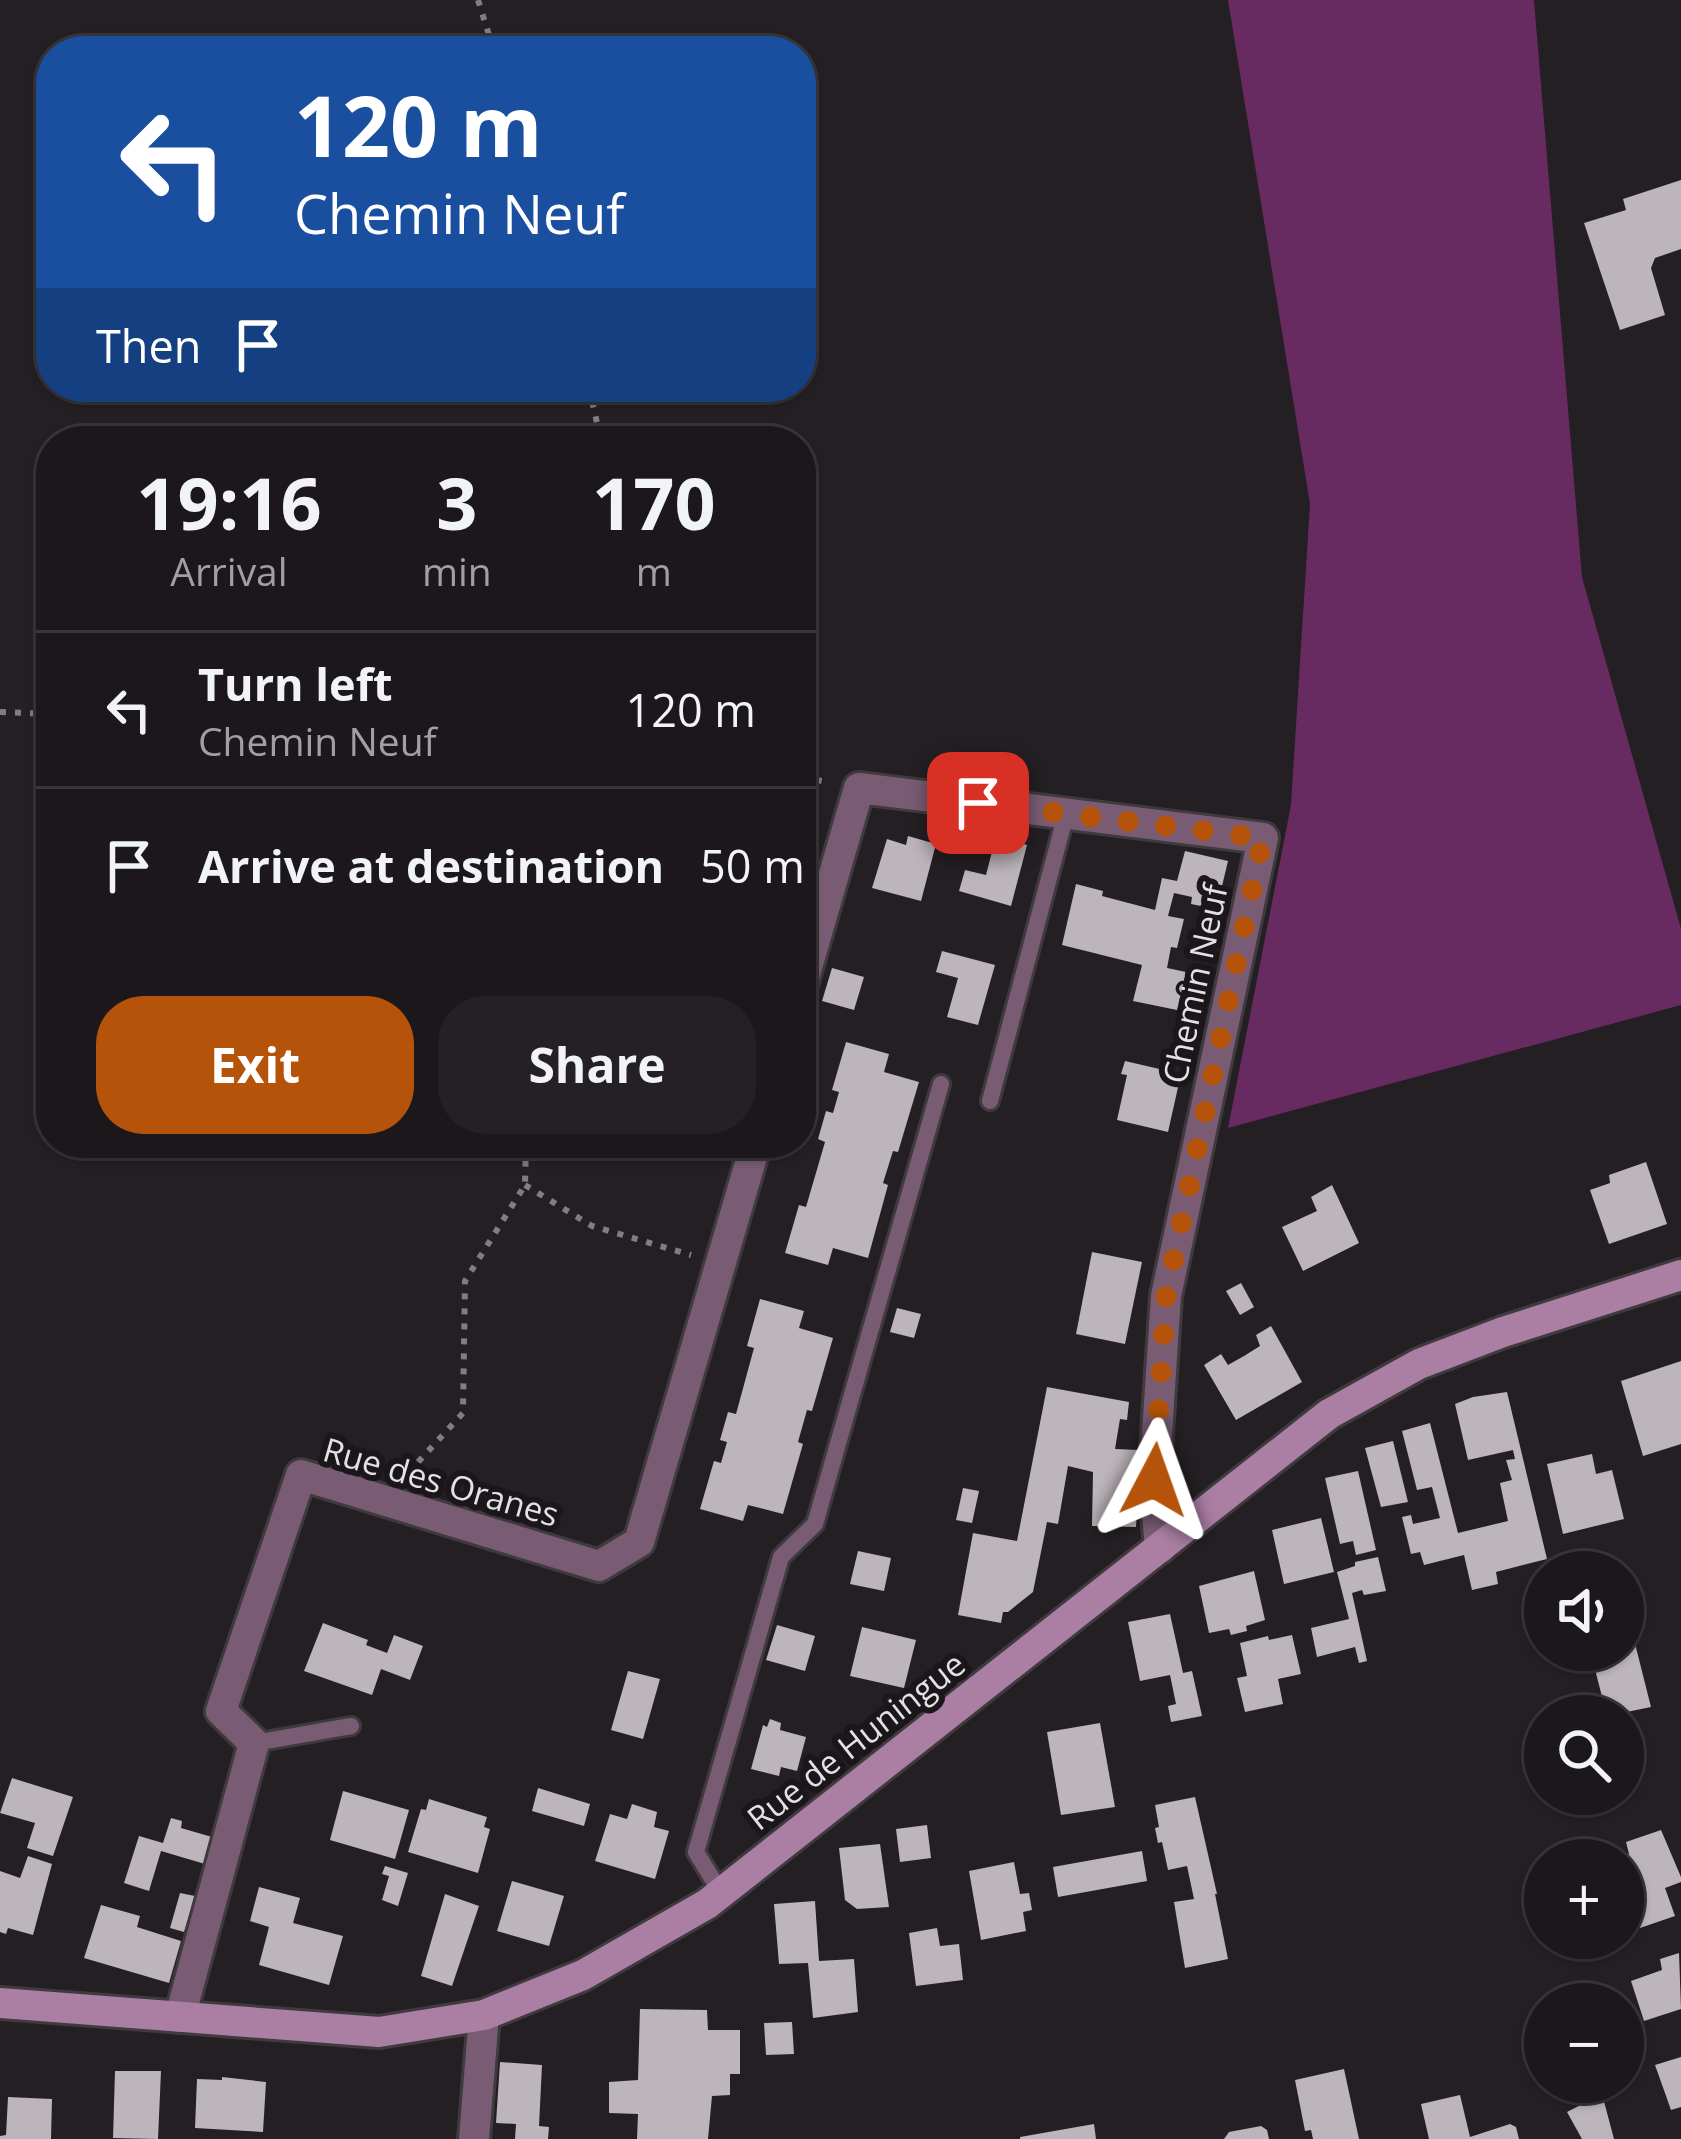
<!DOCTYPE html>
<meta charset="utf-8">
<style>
:root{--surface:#1b171a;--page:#242023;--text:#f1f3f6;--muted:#a09fa2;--line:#393639;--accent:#b45309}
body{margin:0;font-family:"Open Sans",sans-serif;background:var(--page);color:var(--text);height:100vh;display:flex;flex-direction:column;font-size:45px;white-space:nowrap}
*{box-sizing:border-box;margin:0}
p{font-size:39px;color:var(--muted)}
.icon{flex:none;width:66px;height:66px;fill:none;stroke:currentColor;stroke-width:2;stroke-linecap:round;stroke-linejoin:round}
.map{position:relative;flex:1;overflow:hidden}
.sheet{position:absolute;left:36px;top:426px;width:780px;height:732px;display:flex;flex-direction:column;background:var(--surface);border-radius:48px;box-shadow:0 3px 9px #0004,0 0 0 3px var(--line)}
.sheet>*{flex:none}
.guide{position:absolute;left:36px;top:36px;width:780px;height:366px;border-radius:48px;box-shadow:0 3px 9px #0004,0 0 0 3px var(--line);background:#1a4fa0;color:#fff;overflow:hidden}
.tools{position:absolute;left:1524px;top:1551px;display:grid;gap:24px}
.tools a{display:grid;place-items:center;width:120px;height:120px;border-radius:50%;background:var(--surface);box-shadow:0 3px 9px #0004,0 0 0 3px var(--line);font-size:60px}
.pin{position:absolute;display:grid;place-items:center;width:102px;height:102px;color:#fff;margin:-51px;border-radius:24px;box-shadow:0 6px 18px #0006}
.me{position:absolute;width:132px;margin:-66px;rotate:4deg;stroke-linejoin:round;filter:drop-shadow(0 0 9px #0008)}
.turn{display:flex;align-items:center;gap:42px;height:252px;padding:0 60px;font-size:54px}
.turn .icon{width:156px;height:156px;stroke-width:2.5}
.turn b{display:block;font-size:84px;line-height:102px}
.then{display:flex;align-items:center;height:114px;padding:0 60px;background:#0003;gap:24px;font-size:45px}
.eta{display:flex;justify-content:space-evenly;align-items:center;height:204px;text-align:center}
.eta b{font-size:72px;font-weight:700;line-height:84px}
.cta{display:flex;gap:24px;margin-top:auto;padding:24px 60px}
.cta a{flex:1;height:138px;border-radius:48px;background:var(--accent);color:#fff;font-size:48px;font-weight:700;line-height:138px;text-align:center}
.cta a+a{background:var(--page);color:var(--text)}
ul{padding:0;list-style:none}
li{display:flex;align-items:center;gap:36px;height:156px;padding:0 60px;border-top:3px solid var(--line)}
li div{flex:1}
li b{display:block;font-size:45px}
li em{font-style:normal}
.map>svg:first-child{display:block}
</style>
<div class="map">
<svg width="1681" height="2139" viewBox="0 0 1681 2139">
<rect width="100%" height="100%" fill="#241f23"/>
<!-- green -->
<polygon fill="#672b61" points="1228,0 1534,0 1582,577 1681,929 1681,1005 1228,1128 1291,805 1310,504"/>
<!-- building -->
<g fill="#bcb5bb">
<polygon points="1681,180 1681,249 1655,258 1651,268 1665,315 1620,330 1584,223 1626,210 1623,199"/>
<polygon points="908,836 936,844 921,901 872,888 887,839 906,845"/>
<polygon points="996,836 1027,845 1011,906 959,891 965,870 986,875"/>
<polygon points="1185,851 1228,861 1218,903 1202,899 1201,906 1191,904 1192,897 1174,893 1168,916 1184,919 1177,948 1171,947 1167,968 1186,972 1177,1010 1133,1001 1142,965 1062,945 1076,884 1103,891 1102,896 1155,910 1162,878 1177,881"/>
<polygon points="942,951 995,965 978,1025 947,1017 958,978 936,972"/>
<polygon points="832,968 864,977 854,1010 822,1001"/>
<polygon points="846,1042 889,1054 884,1072 919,1082 898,1152 893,1151 883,1183 888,1185 868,1258 833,1248 828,1265 785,1253 799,1205 806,1207 825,1142 818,1139 826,1111 833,1113 839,1092 832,1090"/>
<polygon points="1125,1061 1181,1074 1168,1132 1117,1120 1127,1075 1121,1074"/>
<polygon points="1646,1162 1667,1224 1609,1244 1590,1190 1610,1183 1609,1175"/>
<polygon points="1332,1185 1359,1243 1303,1271 1282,1227 1317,1211 1311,1197"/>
<polygon points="1092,1252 1142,1262 1125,1344 1076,1334"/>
<polygon points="1241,1283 1254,1307 1240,1315 1226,1291"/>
<polygon points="760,1299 804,1311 799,1328 833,1338 812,1411 807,1410 798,1442 803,1444 783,1514 748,1505 743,1521 700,1509 714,1461 721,1463 727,1442 720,1440 728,1412 736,1414 754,1348 747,1346"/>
<polygon points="897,1308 921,1314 914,1338 890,1332"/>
<polygon points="1271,1326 1302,1382 1236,1420 1204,1365 1221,1354 1228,1365 1244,1356 1260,1346 1256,1335"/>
<polygon points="1681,1361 1681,1444 1643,1456 1621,1381"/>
<polygon points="1047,1387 1129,1402 1127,1420 1120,1419 1115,1449 1140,1450 1136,1527 1092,1526 1093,1472 1068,1466 1058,1524 1047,1522 1033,1592 1008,1612 1003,1612 1001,1623 958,1615 973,1533 1017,1541"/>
<polygon points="1507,1392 1547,1559 1496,1572 1498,1584 1472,1590 1464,1555 1424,1565 1420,1552 1411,1554 1402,1517 1411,1515 1413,1524 1440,1518 1432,1487 1417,1490 1402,1431 1430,1423 1458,1533 1508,1521 1500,1483 1512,1480 1506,1460 1515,1459 1513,1450 1468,1460 1455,1404 1473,1397"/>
<polygon points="1393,1441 1408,1502 1381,1507 1365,1448"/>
<polygon points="1592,1454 1596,1474 1612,1470 1624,1519 1563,1534 1547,1464"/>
<polygon points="1358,1471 1376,1550 1356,1555 1353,1541 1340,1544 1325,1478"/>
<polygon points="963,1488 979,1491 972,1523 956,1520"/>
<polygon points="1321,1518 1334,1572 1284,1584 1272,1530"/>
<polygon points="858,1551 891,1558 884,1591 850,1584"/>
<polygon points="1378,1557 1386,1591 1364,1595 1362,1590 1352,1593 1367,1661 1359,1663 1355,1647 1317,1657 1311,1628 1349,1619 1337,1572 1355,1566 1355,1562"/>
<polygon points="1254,1571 1265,1620 1246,1626 1247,1631 1231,1635 1229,1629 1209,1633 1199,1586"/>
<polygon points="1623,1596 1651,1707 1607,1716 1590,1650 1623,1650"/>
<polygon points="1170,1614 1183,1673 1192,1671 1202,1716 1171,1722 1168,1706 1176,1704 1170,1675 1140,1681 1128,1622"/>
<polygon points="323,1623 368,1640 366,1645 387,1653 394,1635 423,1646 410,1680 381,1669 372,1695 304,1671"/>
<polygon points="777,1625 815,1636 805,1671 766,1660"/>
<polygon points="862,1627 916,1640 904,1688 850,1676"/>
<polygon points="1292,1635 1301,1674 1278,1679 1283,1704 1245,1712 1237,1678 1247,1676 1240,1643 1268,1636 1269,1640"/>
<polygon points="628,1671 660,1679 643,1739 611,1730"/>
<polygon points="770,1719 781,1723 780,1730 806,1737 797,1771 781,1767 779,1776 751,1769 763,1725 767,1727"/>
<polygon points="1100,1723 1115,1807 1061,1815 1047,1732"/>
<polygon points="12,1778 73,1797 53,1856 27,1848 35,1823 0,1813"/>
<polygon points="538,1788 590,1804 584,1826 532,1811"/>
<polygon points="343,1791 409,1810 395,1859 330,1840"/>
<polygon points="1195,1797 1217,1894 1215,1894 1228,1959 1185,1968 1174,1902 1194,1899 1187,1866 1168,1870 1162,1842 1158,1843 1155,1828 1159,1827 1155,1805"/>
<polygon points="429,1799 487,1817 484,1827 490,1829 478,1873 408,1852 421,1809 426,1810"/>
<polygon points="632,1804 657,1812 654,1827 669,1831 655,1879 595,1861 610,1814 627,1819"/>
<polygon points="171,1818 182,1821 181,1828 212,1837 205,1864 161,1851 149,1891 124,1883 139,1836 163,1843"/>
<polygon points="927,1825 931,1858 900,1862 896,1829"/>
<polygon points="1661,1830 1681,1877 1681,1882 1665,1888 1675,1916 1640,1928 1629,1901 1625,1902 1623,1896 1623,1857 1629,1854 1626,1842"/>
<polygon points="880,1844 889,1907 857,1909 845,1900 839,1848"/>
<polygon points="1142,1851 1147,1881 1058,1897 1053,1867"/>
<polygon points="28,1856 52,1864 33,1935 8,1928 6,1934 0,1932 0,1871 20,1878"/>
<polygon points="1014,1862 1020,1894 1029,1893 1032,1910 1023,1912 1026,1931 981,1940 969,1871"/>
<polygon points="385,1866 408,1873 398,1906 382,1900 389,1876 382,1874"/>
<polygon points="512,1881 564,1896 549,1946 497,1931"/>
<polygon points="259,1887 300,1898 293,1923 343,1936 329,1985 259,1965 269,1927 250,1921"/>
<polygon points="180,1893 195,1896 184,1932 170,1928"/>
<polygon points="445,1894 479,1906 452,1986 421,1976"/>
<polygon points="815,1901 819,1961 854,1959 858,2012 813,2018 808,1963 779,1964 774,1904"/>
<polygon points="101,1905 140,1916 137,1927 181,1941 169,1983 84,1958"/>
<polygon points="937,1928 940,1946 959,1944 963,1980 916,1986 909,1933"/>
<polygon points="1679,1953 1681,2009 1644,2021 1631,1981 1662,1970 1660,1959"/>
<polygon points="640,2009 707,2010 708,2030 740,2030 740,2074 730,2074 730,2095 712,2096 708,2139 637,2139 638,2114 609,2113 609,2082 638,2080"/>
<polygon points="792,2022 794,2054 766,2055 764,2023"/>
<polygon points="1681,2057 1681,2107 1671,2110 1655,2065"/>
<polygon points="500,2062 542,2065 539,2126 549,2127 548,2139 515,2139 516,2124 496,2123"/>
<polygon points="1344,2069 1359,2139 1313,2139 1311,2130 1305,2131 1295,2080"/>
<polygon points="115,2071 161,2071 158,2139 113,2138"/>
<polygon points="222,2077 266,2082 263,2132 195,2128 197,2079 222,2080"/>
<polygon points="1602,2094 1614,2139 1582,2139 1567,2112"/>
<polygon points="1460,2095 1470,2137 1510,2124 1516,2127 1519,2139 1429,2139 1421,2104"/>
<polygon points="8,2097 52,2099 51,2139 0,2139 0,2136 6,2135"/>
<polygon points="1094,2124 1096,2139 1020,2139 1020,2137"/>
<polygon points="1261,2126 1267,2130 1269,2139 1224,2139 1229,2132"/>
</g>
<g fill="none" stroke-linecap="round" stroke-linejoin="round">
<defs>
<g id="lane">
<polyline points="990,1101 1066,814"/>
<polyline points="254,1743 351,1726"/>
<polyline points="721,1893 696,1852 781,1557 815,1524 941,1084"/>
</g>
<g id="street">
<polyline points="801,988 859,788 1263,838 1166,1296 1154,1480 1160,1548"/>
<polyline points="180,2017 254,1743 221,1711 301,1475 599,1566 639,1542 756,1143"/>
<polyline points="474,2139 484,2015"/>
</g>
<polyline id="secondary" points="0,2003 379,2032 484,2015 583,1975 707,1904 1329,1414 1419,1364 1503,1332 1681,1275"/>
</defs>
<!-- lane casing -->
<use href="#lane" stroke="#3f3a3e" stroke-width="22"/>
<!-- street casing -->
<use href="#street" stroke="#3f3a3e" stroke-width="36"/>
<!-- secondary casing -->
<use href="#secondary" stroke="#3f3a3e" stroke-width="36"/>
<!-- path -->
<g stroke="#817d81" stroke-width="6" stroke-dasharray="6 9" stroke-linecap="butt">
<polyline points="478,0 494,51"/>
<polyline points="589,387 601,441"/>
<polyline points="0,712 51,714"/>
<polyline points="801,777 827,782"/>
<polyline points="525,1185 592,1226 691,1255"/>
<polyline points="408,1473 463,1413 465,1281 525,1185 526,1143"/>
</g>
<!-- lane -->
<use href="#lane" stroke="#795c74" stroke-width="16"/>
<!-- street -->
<use href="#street" stroke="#795c74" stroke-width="30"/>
<!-- secondary -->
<use href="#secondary" stroke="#ab7ea4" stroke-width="30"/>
</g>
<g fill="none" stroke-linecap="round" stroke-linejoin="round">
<!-- route -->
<polyline stroke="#b45309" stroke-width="21" stroke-dasharray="0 37.8" points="978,803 1263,838 1166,1296 1154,1480"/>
</g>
<g text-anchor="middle" stroke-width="12" stroke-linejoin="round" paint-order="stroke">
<!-- street labels -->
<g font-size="33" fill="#e4e1e4" stroke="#1b161a">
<text transform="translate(1195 984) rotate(-78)" y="12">Chemin Neuf</text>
<text transform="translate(441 1482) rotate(16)" y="12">Rue des Oranes</text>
<text transform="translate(856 1741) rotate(-38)" y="12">Rue de Huningue</text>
</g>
</g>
</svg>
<div class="tools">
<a><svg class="icon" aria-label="sound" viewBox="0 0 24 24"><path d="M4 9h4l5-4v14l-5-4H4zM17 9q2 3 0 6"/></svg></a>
<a><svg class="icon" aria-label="search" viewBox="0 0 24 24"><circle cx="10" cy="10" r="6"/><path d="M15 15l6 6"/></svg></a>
<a>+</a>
<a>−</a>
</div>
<div class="pin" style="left:978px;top:803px;background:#d93025"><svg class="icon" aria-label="arrive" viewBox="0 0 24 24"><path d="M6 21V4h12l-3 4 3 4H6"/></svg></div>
<svg class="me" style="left:1154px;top:1480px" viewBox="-20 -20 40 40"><path d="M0-17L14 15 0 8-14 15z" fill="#b45309" stroke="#fff" stroke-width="4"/></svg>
<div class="guide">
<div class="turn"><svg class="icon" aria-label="left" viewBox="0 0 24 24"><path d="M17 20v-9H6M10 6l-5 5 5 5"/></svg><div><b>120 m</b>Chemin Neuf</div></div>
<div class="then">Then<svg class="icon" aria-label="arrive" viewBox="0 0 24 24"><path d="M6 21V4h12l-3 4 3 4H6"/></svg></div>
</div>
<section class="sheet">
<div class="eta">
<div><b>19:16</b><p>Arrival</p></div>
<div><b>3</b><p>min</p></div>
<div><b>170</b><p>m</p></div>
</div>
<ul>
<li><svg class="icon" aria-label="left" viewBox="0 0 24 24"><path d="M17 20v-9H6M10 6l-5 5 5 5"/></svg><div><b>Turn left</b><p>Chemin Neuf</p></div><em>120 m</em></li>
<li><svg class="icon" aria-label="arrive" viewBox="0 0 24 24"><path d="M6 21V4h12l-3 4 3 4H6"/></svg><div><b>Arrive at destination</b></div><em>50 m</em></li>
</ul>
<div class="cta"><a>Exit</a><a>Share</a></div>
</section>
</div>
